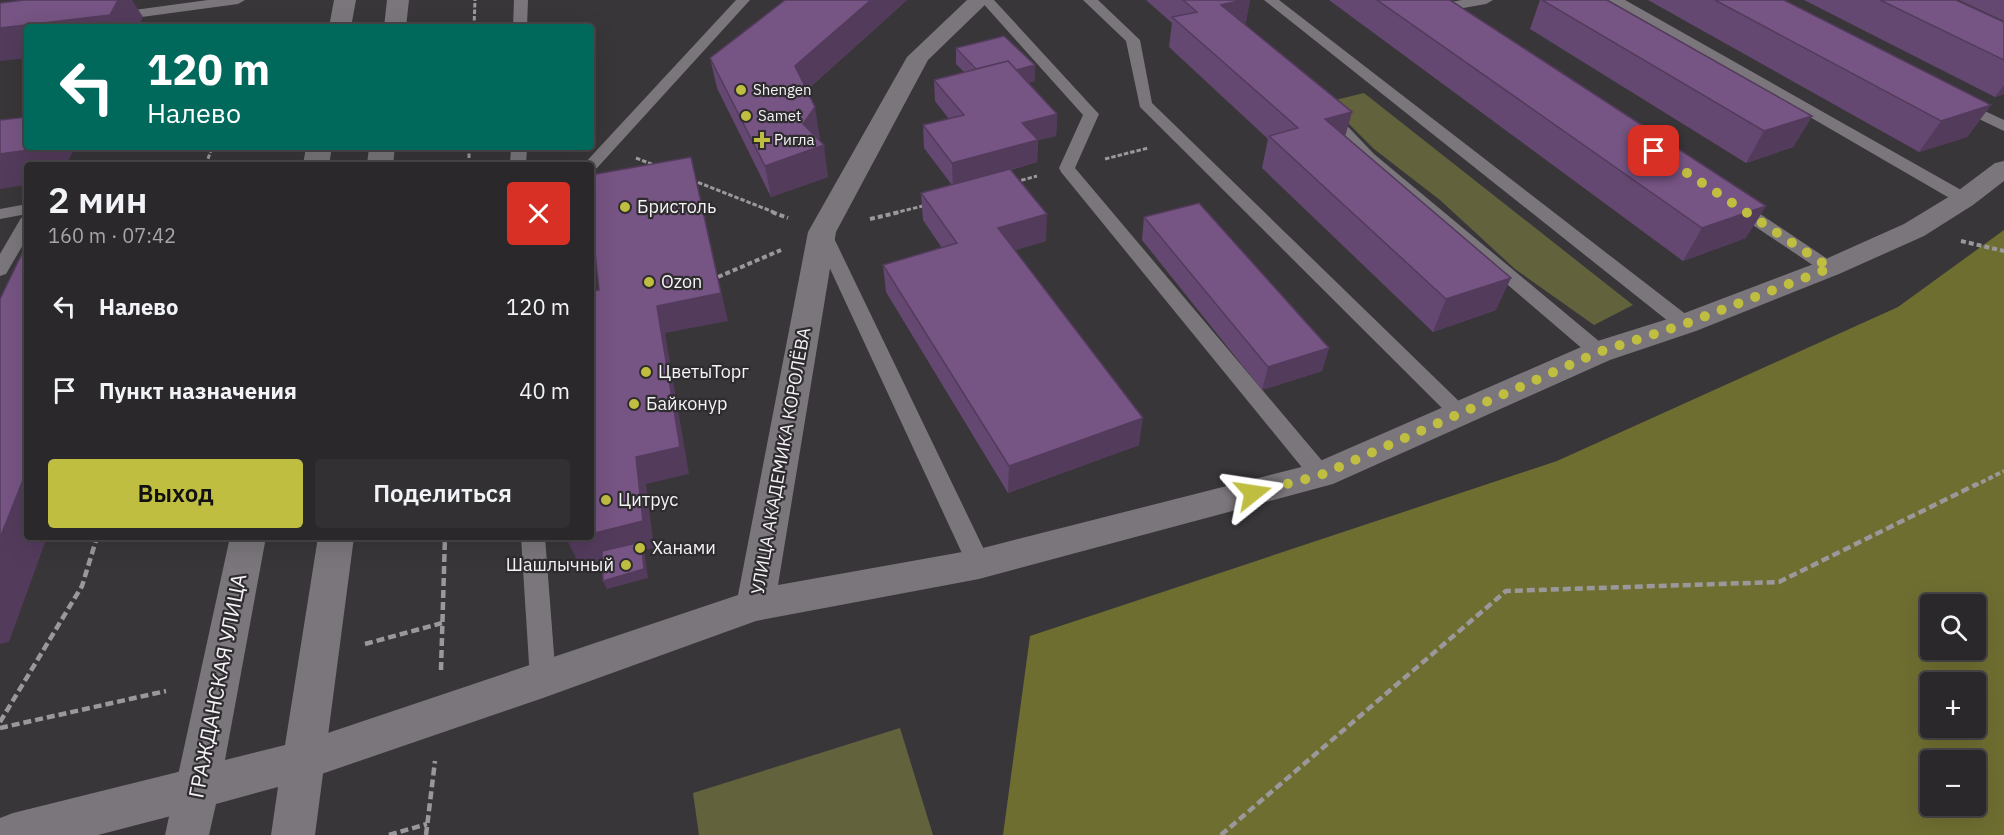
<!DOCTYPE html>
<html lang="ru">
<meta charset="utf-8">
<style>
:root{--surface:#2b282c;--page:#333034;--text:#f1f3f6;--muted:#a6a6a9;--line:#474448;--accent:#c0be41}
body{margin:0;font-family:"IBM Plex Sans",sans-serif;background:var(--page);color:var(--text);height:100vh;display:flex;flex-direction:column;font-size:22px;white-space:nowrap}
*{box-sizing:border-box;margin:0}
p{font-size:20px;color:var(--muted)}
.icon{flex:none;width:33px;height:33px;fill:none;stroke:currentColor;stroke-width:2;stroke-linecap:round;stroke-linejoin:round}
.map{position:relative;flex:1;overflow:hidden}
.drawer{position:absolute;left:24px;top:162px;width:570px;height:378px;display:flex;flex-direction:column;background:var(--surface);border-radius:6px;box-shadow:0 6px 24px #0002,0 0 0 2px var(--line)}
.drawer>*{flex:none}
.guide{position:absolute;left:24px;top:24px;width:570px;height:126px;border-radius:6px;box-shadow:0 6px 24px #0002,0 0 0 2px var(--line);background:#00695c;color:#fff;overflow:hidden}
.tools{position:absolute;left:1920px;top:594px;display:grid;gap:12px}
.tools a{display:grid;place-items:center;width:66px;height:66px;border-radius:6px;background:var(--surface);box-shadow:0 6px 24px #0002,0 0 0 2px var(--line);font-size:30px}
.pin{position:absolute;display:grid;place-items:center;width:51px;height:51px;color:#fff;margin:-26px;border-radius:12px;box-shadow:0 3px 9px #0006}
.me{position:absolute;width:66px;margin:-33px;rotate:75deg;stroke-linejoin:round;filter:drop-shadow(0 0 4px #0008)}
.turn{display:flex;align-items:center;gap:21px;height:126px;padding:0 24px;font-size:27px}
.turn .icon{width:78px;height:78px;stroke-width:2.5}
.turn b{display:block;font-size:42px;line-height:51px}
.round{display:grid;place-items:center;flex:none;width:63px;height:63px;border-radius:6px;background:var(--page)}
.head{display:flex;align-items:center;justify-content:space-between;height:102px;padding:0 24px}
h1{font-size:36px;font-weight:600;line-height:45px}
.primary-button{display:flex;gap:12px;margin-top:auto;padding:12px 24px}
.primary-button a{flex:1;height:69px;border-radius:6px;background:var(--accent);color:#111;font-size:24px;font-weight:600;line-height:69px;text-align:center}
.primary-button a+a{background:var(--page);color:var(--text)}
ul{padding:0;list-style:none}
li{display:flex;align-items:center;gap:18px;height:84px;padding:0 24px}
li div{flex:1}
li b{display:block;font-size:22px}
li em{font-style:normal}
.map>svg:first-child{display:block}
</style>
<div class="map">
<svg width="2004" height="835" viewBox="0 0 2004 835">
<rect width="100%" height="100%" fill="#39363a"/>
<!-- green -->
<g fill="#62623d">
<polygon points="1364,93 1633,305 1594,325 1515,269 1440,200 1374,149 1327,102"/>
<polygon points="900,728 933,835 699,835 693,793"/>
</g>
<!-- forest -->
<path fill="#6f6e31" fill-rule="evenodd" d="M2004 230V835H1003L1030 636 1557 461 1898 307ZM1930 604H1976V650H1930ZM1930 682H1976V728H1930ZM1930 760H1976V806H1930Z"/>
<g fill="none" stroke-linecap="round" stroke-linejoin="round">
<!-- path-far2 -->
<g stroke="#9b989b" stroke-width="3" stroke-dasharray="4.5 2" stroke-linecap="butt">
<polyline points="474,27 475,0"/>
<polyline points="469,147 469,165"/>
<polyline points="636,158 654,165"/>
<polyline points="1105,159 1148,148"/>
<polyline points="206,165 212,147"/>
<polyline points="692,180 776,213"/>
<polyline points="1015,182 1037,176"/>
<polyline points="894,213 927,205"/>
</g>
<!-- path-far1 -->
<g stroke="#9b989b" stroke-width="4" stroke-dasharray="5 3" stroke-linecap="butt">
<polyline points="772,212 788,218"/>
<polyline points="870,219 900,212"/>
<polyline points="1961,241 2004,251"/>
<polyline points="718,277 781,250"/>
<polyline points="1974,486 2004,471"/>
</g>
<!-- path -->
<g stroke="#9b989b" stroke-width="4.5" stroke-dasharray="8 4" stroke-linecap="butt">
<polyline points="365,644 442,623"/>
<polyline points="441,670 445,537"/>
<polyline points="0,722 82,586 97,537"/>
<polyline points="0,728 166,691"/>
<polyline points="389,835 427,824"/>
<polyline points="426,835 435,761"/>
<polyline points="1221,835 1506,591 1779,582 1977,484"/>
</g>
<!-- service -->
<g fill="#7a767b" fill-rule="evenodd">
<polygon points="208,0 245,0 238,4 112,21 105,17 112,13"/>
<polygon points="514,0 528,0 527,27 513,27"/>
<polygon points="736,0 750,0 597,168 591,170 591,165 583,165"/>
<polygon points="980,0 994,0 1096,111 1099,114 1075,168 1329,469 1332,475 1329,481 1321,483 1313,481 1061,172 1059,168 1083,115"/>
<polygon points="1083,0 1098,0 1140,40 1152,103 1467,409 1470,414 1467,419 1460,422 1453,419 1140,107 1126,41"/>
<polygon points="1264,0 1279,0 1692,319 1695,324 1692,329 1685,330 1678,329"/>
<polygon points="1462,0 1493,0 1486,4 1452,10 1454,13 1447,17 1432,8 1434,5"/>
<polygon points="1608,0 1625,0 1970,195 1973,199 1970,203 1958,203"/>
<polygon points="1959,99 2004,120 2004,131 1954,107 1951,104"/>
<polygon points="1328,109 1333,111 1374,154 1606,347 1609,352 1606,357 1599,359 1592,357 1362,160 1320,114"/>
<polygon points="511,147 527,147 526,165 510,165"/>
<polygon points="1735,200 1741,201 1835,264 1838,268 1835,272 1823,272 1729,209 1726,205 1729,201"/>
<polygon points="27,204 27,214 0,219 0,209"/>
<polygon points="27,217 27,238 6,274 0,276 0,254 21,218"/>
<polygon points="822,227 828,228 831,232 991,564 987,571 979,574 971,571 967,564 813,232 816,228"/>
<polygon points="521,537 545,537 556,680 552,688 543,692 534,688 530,680"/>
</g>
<!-- minor -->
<g fill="#7a767b" fill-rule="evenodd">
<polygon points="967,0 990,0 928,60 836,232 778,585 979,549 1313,464 1588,344 1674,317 1819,262 1904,224 1955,193 1995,163 2004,161 2004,181 1973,205 1924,236 1839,274 1696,331 1610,360 1333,484 979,579 756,621 543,698 304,780 289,774 283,760 289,746 738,595 808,232 907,57"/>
<polygon points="198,767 213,773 220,788 213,803 198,809 98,835 0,835 0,818 13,813"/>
</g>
<!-- secondary -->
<g fill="#7a767b" fill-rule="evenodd">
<polygon points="334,0 356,0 351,27 329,27"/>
<polygon points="387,0 409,0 406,27 384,27"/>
<polygon points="306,147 332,147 329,165 303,165"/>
<polygon points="369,147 395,147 393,165 367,165"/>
<polygon points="230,537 266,537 225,760 285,745 318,537 354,537 315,835 271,835 278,787 216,804 209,835 165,835"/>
</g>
</g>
<!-- wall -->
<g fill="#654871">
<polygon points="907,0 807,90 820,139 819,140 828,177 771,197 717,88 710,58"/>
<polygon points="1146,0 1250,0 1245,25 1345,137 1496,310 1433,332 1262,168 1268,139 1169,47 1172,23"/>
<polygon points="1329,0 1450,0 1746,238 1683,261"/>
<polygon points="1540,0 1607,0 1812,116 1793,147 1746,163 1530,29"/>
<polygon points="1648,0 1784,0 1991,105 1967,137 1919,152"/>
<polygon points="1804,0 1956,0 2004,22 2004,94 1995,97"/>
<polygon points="1959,0 2004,0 2004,21"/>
<polygon points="956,48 1035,81 1028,83 1057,114 1056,136 1038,140 1037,162 1011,170 1046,241 1015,250 1139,445 1008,493 886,292 883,265 942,248 923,220 921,193 952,185 924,148 923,125 949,119 935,101 934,80 964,72 956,64"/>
<polygon points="1144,217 1329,348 1322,371 1262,390 1142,240"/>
</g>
<!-- shaded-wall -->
<g fill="#533b5c">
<polygon points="118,0 132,0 143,17 138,27 27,27 27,58 0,61 0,28"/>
<polygon points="871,0 907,0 800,96 795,66"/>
<polygon points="1243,0 1250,0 1245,28 1221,5"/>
<polygon points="1035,65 1035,81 1011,87 1012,71"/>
<polygon points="2004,85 2004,94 1995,97"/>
<polygon points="1991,105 1967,137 1919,152 1941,121"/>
<polygon points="815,107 820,139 812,149 824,145 828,177 771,197 765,166 803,124"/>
<polygon points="1352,112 1343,144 1325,119"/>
<polygon points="1057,114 1056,136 1038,140 1037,162 953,186 952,163 1022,123"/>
<polygon points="1812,116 1793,147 1746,163 1764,131"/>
<polygon points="36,147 75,147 66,165 27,165 27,185 0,189 0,154"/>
<polygon points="691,157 728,321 665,333 689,474 646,484 654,548 644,550 648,578 607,589 603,581 642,551 580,566 567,540 579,537 591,537 591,534 636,457 657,306"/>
<polygon points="1766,206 1746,238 1683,261 1702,228"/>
<polygon points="1047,214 1046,241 998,255 998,228"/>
<polygon points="1511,278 1496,310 1433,332 1446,299"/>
<polygon points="1329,348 1322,371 1262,390 1268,367"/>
<polygon points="1143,418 1139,445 1008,493 1009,466"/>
<polygon points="27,470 27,537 47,537 9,642 0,644 0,538"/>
</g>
<!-- building -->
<g fill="#765483" stroke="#533b5c" stroke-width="1.5">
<polygon points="24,0 118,0 110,15 0,28 0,3"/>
<polygon points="785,0 871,0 795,66 815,107 803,124 824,145 765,166 710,58"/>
<polygon points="1183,0 1243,0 1221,5 1352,112 1325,119 1511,278 1446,299 1269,136 1298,128 1172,17 1197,12"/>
<polygon points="1377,0 1450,0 1766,206 1702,228"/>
<polygon points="1542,0 1607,0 1812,116 1764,131"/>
<polygon points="1715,0 1784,0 1991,105 1941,121"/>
<polygon points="1880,0 1956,0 2004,22 2004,60"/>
<polygon points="1004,36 1035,65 1016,70 1008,61 976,69 956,48"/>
<polygon points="1008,61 1057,114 1022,123 1038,140 952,163 923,125 964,115 934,80"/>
<polygon points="27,117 27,147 36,147 35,149 0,154 0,120"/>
<polygon points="691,157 721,293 657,306 680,447 636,457 643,521 591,534 591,291 599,290 591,215 591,175"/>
<polygon points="1010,169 1047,214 998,228 1143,418 1009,466 883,265 957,243 921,193"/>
<polygon points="1199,203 1329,348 1268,367 1144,217"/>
<polygon points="27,243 27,470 0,538 0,299"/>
<polygon points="567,537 579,537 567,540"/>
<polygon points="641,542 644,569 603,581 602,551"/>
</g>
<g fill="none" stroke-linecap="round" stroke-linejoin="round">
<!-- route -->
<polyline stroke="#c0be41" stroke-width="10" stroke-dasharray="0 18" points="1253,493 1321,475 1599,352 1685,324 1830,268 1654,151"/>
</g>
<!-- markers -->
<g fill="#c0be41" stroke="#2f2c30" stroke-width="2">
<circle cx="741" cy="90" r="6"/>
<circle cx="746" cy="116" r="6"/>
<path d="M759 131h6v6h6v6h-6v6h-6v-6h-6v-6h6z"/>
<circle cx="625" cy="207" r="6"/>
<circle cx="649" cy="282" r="6"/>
<circle cx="646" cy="372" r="6"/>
<circle cx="634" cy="404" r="6"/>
<circle cx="606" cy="500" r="6"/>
<circle cx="640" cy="548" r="6"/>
<circle cx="626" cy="565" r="6"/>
</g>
<g text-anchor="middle" stroke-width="4.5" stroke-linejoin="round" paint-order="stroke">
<!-- far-poi labels -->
<g font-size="15" fill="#f5f3f5" stroke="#2f2c30" text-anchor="start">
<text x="753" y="95">Shengen</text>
<text x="758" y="121">Samet</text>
<text x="774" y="145">Ригла</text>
</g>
<!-- poi labels -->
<g font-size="18" fill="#f5f3f5" stroke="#2f2c30" text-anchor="start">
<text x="637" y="213">Бристоль</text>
<text x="661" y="288">Ozon</text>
<text x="658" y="378">ЦветыТорг</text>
<text x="646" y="410">Байконур</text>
<text x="618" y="506">Цитрус</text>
<text x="652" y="554">Ханами</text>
<text x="614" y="571" text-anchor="end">Шашлычный</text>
</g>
<!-- street labels -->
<g font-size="18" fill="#f5f3f5" stroke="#2f2c30">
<text transform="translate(781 461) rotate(-80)" y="6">УЛИЦА АКАДЕМИКА КОРОЛЁВА</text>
</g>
<!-- near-street labels -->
<g font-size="21" fill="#f5f3f5" stroke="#2f2c30">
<text transform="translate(218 686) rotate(-79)" y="7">ГРАЖДАНСКАЯ УЛИЦА</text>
</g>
</g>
</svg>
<div class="tools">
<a><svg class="icon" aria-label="search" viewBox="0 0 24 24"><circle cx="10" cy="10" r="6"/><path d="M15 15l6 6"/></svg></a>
<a>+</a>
<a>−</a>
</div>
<div class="pin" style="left:1654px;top:151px;background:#d93025"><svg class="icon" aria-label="arrive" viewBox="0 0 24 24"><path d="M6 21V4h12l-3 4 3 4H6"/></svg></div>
<svg class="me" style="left:1253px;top:493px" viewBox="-20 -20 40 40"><path d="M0-17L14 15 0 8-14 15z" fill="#c0be41" stroke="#fff" stroke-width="4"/></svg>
<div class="guide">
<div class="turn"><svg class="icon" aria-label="left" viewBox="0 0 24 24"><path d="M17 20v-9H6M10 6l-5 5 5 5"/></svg><div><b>120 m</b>Налево</div></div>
</div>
<section class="drawer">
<div class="head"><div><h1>2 мин</h1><p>160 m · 07:42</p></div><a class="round" style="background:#d93025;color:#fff"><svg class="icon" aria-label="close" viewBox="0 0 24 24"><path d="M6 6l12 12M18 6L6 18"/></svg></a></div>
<ul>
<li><svg class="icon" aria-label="left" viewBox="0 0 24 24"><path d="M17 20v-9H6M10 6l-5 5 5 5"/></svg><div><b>Налево</b></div><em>120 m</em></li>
<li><svg class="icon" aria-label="arrive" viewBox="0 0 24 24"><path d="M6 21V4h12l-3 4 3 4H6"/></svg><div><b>Пункт назначения</b></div><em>40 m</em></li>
</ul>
<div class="primary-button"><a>Выход</a><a>Поделиться</a></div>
</section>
</div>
